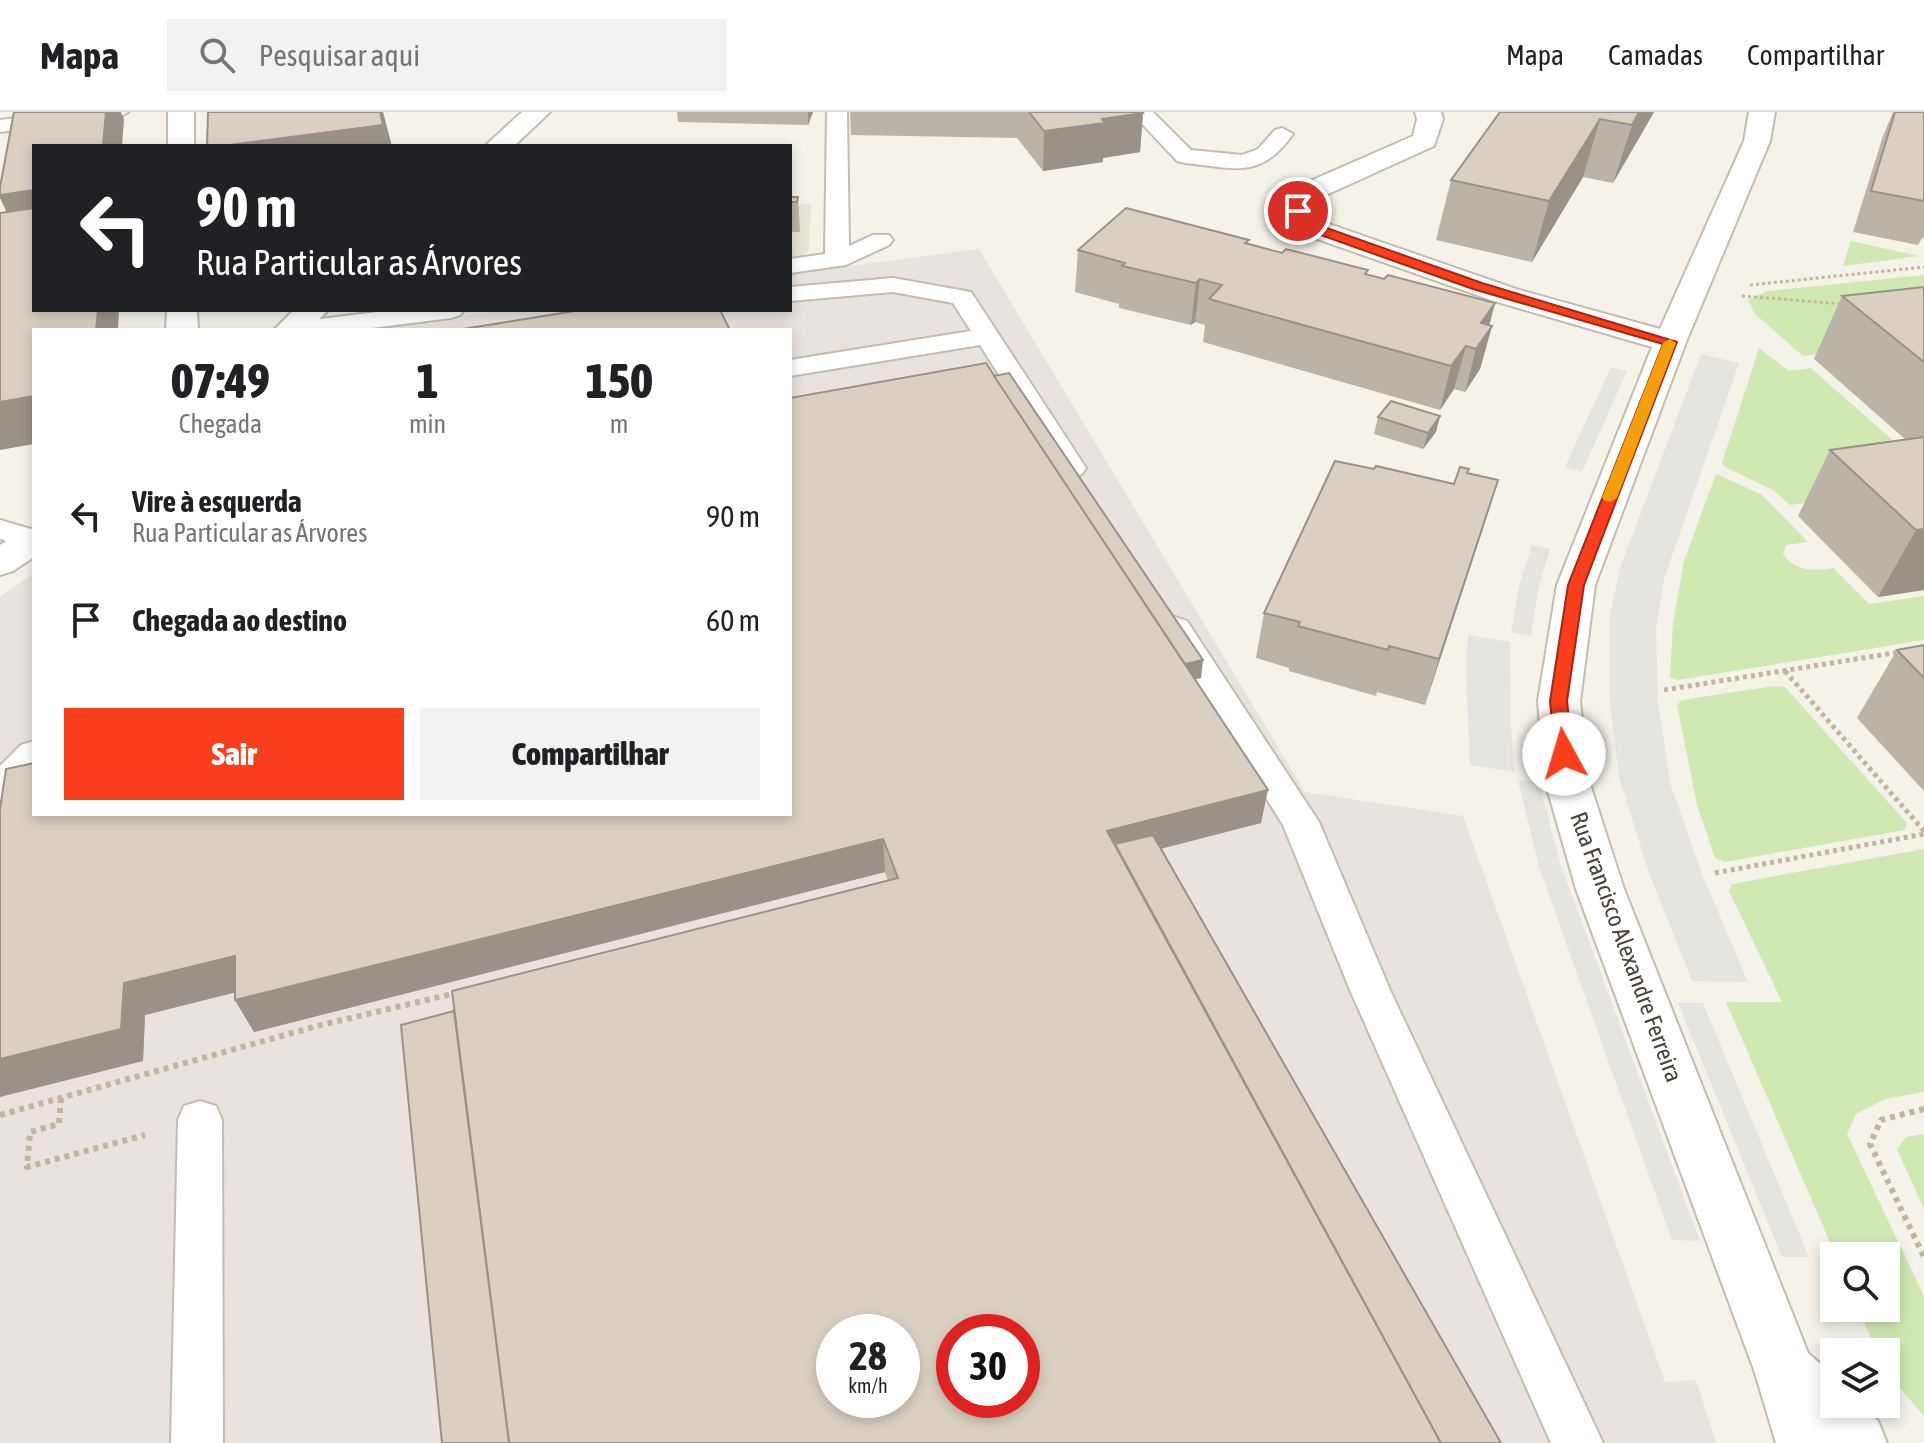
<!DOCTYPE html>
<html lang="pt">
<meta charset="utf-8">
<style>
:root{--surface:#fff;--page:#f2f2f2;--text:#202124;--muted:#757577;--line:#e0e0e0;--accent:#f93e1c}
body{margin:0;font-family:"Asap Condensed",sans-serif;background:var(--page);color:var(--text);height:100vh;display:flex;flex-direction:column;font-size:30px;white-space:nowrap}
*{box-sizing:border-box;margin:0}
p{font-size:26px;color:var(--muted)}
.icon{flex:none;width:44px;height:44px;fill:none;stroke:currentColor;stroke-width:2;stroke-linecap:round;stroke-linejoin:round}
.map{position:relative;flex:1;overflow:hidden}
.panel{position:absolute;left:32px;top:216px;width:760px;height:488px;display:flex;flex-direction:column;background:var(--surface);border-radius:0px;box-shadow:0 4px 12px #0003}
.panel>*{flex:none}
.top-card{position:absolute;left:32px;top:32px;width:760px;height:168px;border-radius:0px;box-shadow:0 4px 12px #0003;background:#202124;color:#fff;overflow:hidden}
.fabs{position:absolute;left:1820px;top:1130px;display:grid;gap:16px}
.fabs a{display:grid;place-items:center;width:80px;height:80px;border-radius:0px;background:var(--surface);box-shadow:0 4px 12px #0003;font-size:40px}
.speed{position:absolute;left:816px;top:1202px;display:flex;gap:16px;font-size:40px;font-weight:700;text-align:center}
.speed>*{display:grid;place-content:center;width:104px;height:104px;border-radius:50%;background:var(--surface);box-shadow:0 4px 12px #0003;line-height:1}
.speed small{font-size:20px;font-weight:400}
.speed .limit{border:12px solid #d22;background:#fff;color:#111}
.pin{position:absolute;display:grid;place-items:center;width:68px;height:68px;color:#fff;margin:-34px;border:4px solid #fff;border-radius:50%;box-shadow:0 2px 8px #0007}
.me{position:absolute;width:88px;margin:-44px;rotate:354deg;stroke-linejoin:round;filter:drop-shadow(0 0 6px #0008)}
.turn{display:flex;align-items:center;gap:28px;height:168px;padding:0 32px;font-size:36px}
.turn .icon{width:104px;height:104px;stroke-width:2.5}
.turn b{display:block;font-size:56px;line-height:68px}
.eta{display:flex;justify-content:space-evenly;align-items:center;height:136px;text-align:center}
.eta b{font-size:48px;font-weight:800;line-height:56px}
.action{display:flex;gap:16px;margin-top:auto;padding:16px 32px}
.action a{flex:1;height:92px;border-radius:0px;background:var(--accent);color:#fff;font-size:32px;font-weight:800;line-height:92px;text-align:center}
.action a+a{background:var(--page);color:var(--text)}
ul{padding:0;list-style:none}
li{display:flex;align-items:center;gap:24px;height:104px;padding:0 32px}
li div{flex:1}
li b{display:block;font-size:30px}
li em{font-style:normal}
header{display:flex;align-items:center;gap:48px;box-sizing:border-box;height:112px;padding:0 40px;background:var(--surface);border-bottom:2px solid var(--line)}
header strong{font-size:38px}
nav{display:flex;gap:44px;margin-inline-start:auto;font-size:28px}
.search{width:560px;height:72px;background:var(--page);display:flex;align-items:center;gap:20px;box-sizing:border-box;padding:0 28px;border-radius:0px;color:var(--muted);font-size:30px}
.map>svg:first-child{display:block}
</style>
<header>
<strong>Mapa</strong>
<div class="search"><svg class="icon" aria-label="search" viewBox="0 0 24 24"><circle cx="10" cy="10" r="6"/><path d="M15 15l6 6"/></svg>Pesquisar aqui</div>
<nav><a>Mapa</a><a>Camadas</a><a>Compartilhar</a></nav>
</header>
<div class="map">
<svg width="1924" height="1331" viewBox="0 0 1924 1331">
<rect width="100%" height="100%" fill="#f5f2ea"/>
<!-- residential -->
<polygon fill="#e9e4d8" points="811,92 809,139 798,147 790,148 790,93"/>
<!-- industrial -->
<path fill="#e8e3de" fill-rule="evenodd" d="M979 137 1305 680 1463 704 1665 1270 1696 1268 1716 1331H0V485L34 461V702H790V218H353L508 198H790V162ZM834 1220H902V1288H834ZM954 1220H1022V1288H954Z"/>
<!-- green -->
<g fill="#d0e9b3">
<polygon points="1851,129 1919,144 1843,154"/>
<polygon points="1924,163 1924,232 1803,244 1755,202 1748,188 1767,179"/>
<polygon points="1759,236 1789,259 1811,256 1924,356 1924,375 1790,393 1773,378 1725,355 1722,351"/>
<path d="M1716 362 1761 382 1808 430 1786 433 1783 442C1796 460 1814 459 1833 456L1869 492 1924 484V528L1678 568 1670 566 1673 510 1684 449Z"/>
<polygon points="1774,574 1785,575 1907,711 1905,718 1725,750 1715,746 1697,693 1677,593 1682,588"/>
<polygon points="1924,737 1924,980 1885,987 1856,1002 1847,1022 1924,1184 1924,1304 1886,1260 1886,1240 1877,1240 1858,1196 1886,1196 1886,1144 1836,1144 1726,890 1782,890 1729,779 1732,772"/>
<polygon points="1924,1022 1924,1097 1897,1037 1906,1025"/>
</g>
<!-- parking -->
<g fill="#e6e4e1">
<polygon points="1701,242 1739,251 1664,467 1656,518 1658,589 1670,671 1702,762 1748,870 1692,869 1649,761 1619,665 1609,582 1609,508 1620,456"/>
<polygon points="1611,255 1627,259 1582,360 1565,355"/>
<polygon points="1532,433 1550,437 1538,477 1531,524 1511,520 1519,474"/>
<polygon points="1468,523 1510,530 1511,615 1515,660 1470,653 1466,560"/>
<polygon points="1518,668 1539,670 1561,754 1700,1129 1672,1128 1539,755"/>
<polygon points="1678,891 1703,891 1809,1145 1782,1145"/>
</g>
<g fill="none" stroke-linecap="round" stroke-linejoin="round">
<defs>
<g id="lane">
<polygon points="65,0 128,0 118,6 0,20 0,8"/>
<polygon points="827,0 847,0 849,134 873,123 889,123 893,128 889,133 846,153 790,161 790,147 825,142"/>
<path d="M1131 0H1153L1191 38 1242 43 1258 37 1275 18 1282 16 1293 22C1260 68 1235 56 1185 51L1177 49Z"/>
<polygon points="893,166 971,180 1086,356 1082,362 1072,365 1062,362 980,233 790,264 790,248 971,219 953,191 893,180 790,189 790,175"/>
<polygon points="392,198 464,198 460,203 451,206 356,218 284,218 288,213 297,210"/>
<polygon points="0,408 34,418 34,437 0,427"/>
<polygon points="1175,505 1187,509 1319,710 1390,878 1603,1331 1551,1331 1350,878 1283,713 1159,516 1163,509"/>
<polygon points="34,629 34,663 13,684 0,688 0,654 21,633"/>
<polygon points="200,989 216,994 222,1008 223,1331 171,1331 178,1008 184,994"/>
</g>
<g id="street">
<rect x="168" y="0" width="26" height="34"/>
<polygon points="522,0 550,0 514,34 485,34"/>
<polygon points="1415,0 1441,0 1443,7 1434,34 1315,88 1312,97 1326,111 1516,177 1660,217 1744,29 1749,0 1775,0 1770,29 1686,230 1595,473 1580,589 1589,669 1624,777 1808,1241 1834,1264 1834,1292 1861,1292 1878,1309 1887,1331 1776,1331 1754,1258 1576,777 1545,669 1538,589 1557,473 1652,235 1494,189 1306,123 1284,99 1292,77 1413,24 1417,7"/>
<polygon points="167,198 197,198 198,218 166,218"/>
<polygon points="294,198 328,198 309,218 274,218"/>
<polygon points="34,416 34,445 13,459 0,463 0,433 21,419"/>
</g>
</defs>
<!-- lane casing -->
<use href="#lane" stroke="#c4bcaf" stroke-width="4"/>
<!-- street casing -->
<use href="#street" stroke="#c4bcaf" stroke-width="4"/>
<!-- path-far2 -->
<g stroke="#c2b59d" stroke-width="3" stroke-dasharray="3 3" stroke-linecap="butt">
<polyline points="1750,173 1924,155"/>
<polyline points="1742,184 1843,192"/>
</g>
<!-- path-far1 -->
<g stroke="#c2b59d" stroke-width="5" stroke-dasharray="4 4" stroke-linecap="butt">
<polyline points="1785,559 1924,719"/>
<polyline points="1664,578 1900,540"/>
<polyline points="1715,761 1924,722"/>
</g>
<!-- path -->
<g stroke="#c2b59d" stroke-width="6" stroke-dasharray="5 5" stroke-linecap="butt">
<polyline points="61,986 59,1012 30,1020 27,1055 145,1023"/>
<polyline points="1924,997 1881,1008 1870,1032 1924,1145"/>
<polyline points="0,1003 317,914 456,881"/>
</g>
<!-- lane -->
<use href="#lane" fill="#fff" fill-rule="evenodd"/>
<!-- street -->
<use href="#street" fill="#fff" fill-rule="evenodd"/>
</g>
<!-- wall -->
<g fill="#bbb3a7">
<polygon points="677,0 813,0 808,13 678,10"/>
<polygon points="850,0 1142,0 1143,1 1140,40 1103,46 1103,50 1043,59 1017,26 851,23"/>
<polygon points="1500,0 1654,0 1613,71 1583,65 1532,150 1436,128 1451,68"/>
<polygon points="1893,0 1924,0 1924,126 1922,126 1918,133 1853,120 1883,24"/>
<polygon points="790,85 798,85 800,120 790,120"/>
<polygon points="1248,132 1384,167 1495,191 1489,213 1492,214 1480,257 1465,280 1454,277 1440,298 1203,230 1205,213 1195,210 1191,213 1119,196 1119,192 1075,180 1078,138"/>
<polygon points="1924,175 1924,478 1878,485 1798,404 1830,338 1906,328 1814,247 1842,184"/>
<polygon points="790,286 1201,566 1195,567 1261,711 454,899 888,769 885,760 254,920 235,888 235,880 145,903 143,949 0,697 790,702"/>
<polygon points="1440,304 1436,320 1423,337 1374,322 1378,305"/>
<polygon points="1374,357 1454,372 1468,361 1484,413 1425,593 1377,580 1376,584 1289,559 1289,556 1256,546 1264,501"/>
<polygon points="1924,533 1924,679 1857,606 1897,538"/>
</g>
<!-- shaded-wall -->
<g fill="#999288">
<polygon points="106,0 121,0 124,7 122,34 103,34"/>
<polygon points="380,0 383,0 392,34 222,34"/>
<polygon points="808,0 813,0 808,13"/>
<polygon points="1639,0 1654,0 1613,71 1632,13"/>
<polygon points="1143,1 1140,40 1103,46 1103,50 1043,59 1044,19 1102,7"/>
<polygon points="1600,7 1583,65 1532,150 1549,89"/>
<polygon points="34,78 34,121 18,124 0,86 0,83"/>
<polygon points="1200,167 1195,210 1191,213 1196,171"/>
<polygon points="1495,191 1487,222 1492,214 1480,257 1465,280 1476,237 1481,211"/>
<polygon points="98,198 119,198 118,218 96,218"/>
<polygon points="1466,234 1454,277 1440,298 1451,254"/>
<polygon points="34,284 34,332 0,338 0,290"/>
<polygon points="1440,304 1436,320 1423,337 1428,321"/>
<polygon points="1498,368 1484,413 1425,593 1439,547"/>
<polygon points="1924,417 1924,478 1878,485 1916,418"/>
<polygon points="1203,548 1201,566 1173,572 1175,555"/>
<polygon points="1268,678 1261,711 1114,749 1107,719"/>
<polygon points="883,727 885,760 254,920 235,888"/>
<polygon points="235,844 253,876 145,903 143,949 0,985 0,947 124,871"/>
</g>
<!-- building -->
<g fill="#dad0c2" stroke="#999288" stroke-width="2" fill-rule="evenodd">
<polygon points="14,0 106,0 103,34 34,34 34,78 0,83 0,75"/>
<polygon points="208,0 380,0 383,13 222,34 207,34"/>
<polygon points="1029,0 1142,0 1143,1 1102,7 1105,11 1044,19"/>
<polygon points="1500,0 1639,0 1632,13 1600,7 1549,89 1451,68"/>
<polygon points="1895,0 1924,0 1924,89 1871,79"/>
<polygon points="790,85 798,85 797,90 790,90"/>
<polygon points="34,96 34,198 98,198 96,218 34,218 34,284 0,290 0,101"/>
<polygon points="1126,96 1249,128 1245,131 1282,141 1286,137 1368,158 1365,162 1384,167 1388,163 1495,191 1481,211 1492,214 1476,237 1466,234 1451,254 1209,187 1222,173 1200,167 1196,171 1122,154 1125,151 1078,138"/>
<polygon points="1924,175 1924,250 1842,184"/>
<polygon points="581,198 720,198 730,218 457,218"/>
<path d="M986 251 1268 678 1107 719 1441 1331H509L452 879 898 766 883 727 235 888V844L124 871 121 917 0 947V697L6 657 34 651V702H790V286ZM834 1220H902V1288H834ZM954 1220H1022V1288H954Z"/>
<polygon points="1009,261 1203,548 1185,552 994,264"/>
<polygon points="1391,289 1440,304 1428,321 1378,305"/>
<polygon points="1924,325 1924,417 1916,418 1830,338"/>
<polygon points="1335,349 1374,357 1376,354 1454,372 1460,355 1469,357 1467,361 1498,368 1439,547 1389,534 1388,538 1298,514 1300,510 1264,501"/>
<polygon points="1924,533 1924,566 1897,538"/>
<polygon points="1153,723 1501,1331 1441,1331 1115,732"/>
<polygon points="454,899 509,1331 442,1331 401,913"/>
</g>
<!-- route -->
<polygon fill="#f93e1c" stroke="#a22812" stroke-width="2" points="1293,96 1302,96 1321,114 1482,171 1677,230 1584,473 1567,589 1573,642 1570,647 1564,649 1555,642 1550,589 1568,473 1663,232 1473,177 1312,120 1293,101"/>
<!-- slow -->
<polygon fill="#f59e0b" points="1670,227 1676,231 1617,386 1610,390 1605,389 1602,386 1663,231"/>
<g text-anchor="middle" stroke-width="6" stroke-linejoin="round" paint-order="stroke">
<!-- street labels -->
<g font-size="24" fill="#494238" stroke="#fff">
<text transform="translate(1626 835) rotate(70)" y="8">Rua Francisco Alexandre Ferreira</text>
</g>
</g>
</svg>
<div class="fabs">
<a><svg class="icon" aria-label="search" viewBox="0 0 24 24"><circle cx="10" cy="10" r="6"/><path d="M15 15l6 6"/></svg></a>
<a><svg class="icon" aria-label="layers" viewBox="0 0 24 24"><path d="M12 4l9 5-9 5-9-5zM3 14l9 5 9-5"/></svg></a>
</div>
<div class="speed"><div>28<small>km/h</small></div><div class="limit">30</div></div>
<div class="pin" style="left:1298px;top:99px;background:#d93025"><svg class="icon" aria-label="arrive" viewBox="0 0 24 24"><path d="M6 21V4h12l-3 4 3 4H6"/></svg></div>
<svg class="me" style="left:1564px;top:642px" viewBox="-20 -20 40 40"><circle r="19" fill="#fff"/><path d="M0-13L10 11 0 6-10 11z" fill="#f93e1c"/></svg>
<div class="top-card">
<div class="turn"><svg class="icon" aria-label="left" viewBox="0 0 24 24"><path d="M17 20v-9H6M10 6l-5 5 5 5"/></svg><div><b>90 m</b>Rua Particular as Árvores</div></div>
</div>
<section class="panel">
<div class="eta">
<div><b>07:49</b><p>Chegada</p></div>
<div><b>1</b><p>min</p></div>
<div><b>150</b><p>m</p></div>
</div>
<ul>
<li><svg class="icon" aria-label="left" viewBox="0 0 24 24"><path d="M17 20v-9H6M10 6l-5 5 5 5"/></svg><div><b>Vire à esquerda</b><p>Rua Particular as Árvores</p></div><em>90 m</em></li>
<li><svg class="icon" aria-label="arrive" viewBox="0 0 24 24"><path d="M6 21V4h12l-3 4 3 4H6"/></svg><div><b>Chegada ao destino</b></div><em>60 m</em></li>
</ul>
<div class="action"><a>Sair</a><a>Compartilhar</a></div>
</section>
</div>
